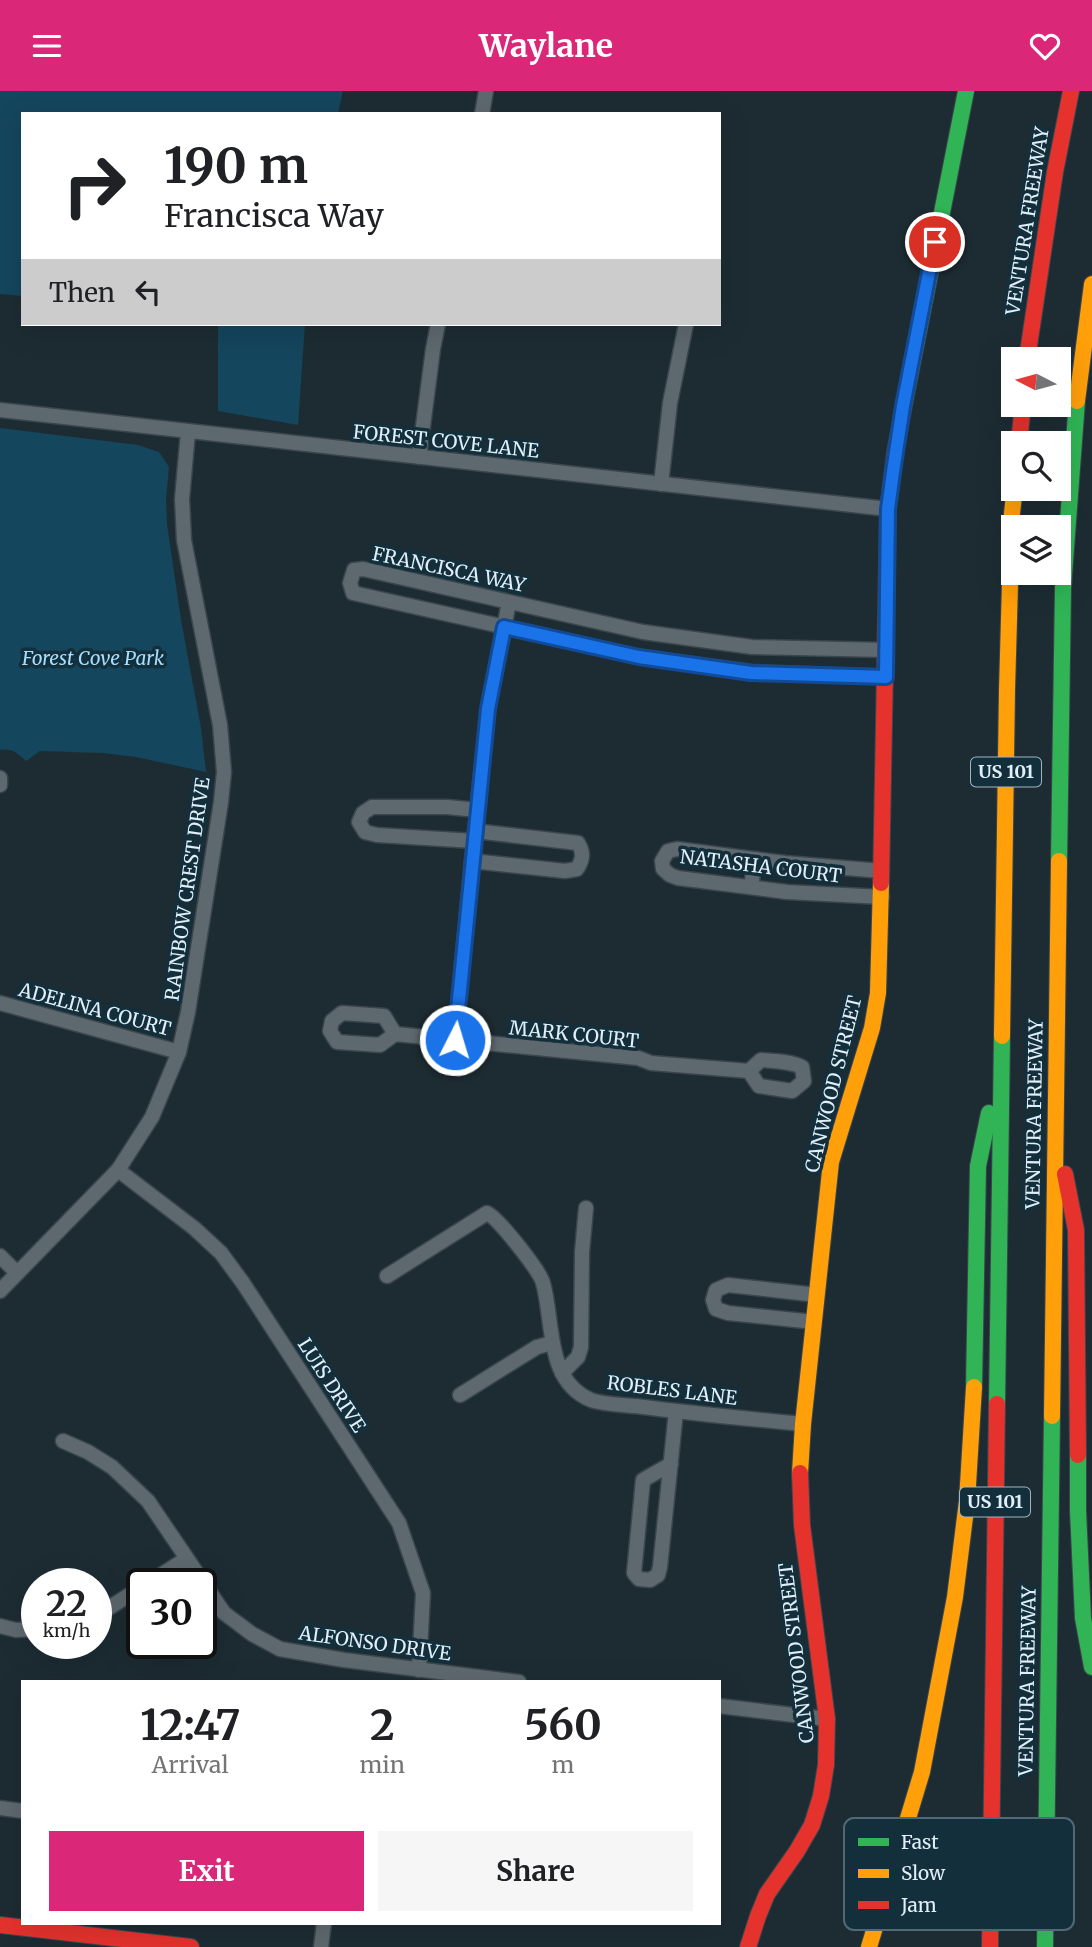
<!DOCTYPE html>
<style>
:root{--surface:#fff;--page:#f6f6f6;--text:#202124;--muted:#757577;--accent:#db2777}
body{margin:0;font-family:Merriweather,serif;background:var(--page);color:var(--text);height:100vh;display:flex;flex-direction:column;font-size:26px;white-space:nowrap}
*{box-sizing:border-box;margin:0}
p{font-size:23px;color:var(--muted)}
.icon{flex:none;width:38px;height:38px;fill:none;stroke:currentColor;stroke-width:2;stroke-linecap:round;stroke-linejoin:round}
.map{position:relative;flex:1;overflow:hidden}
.sheet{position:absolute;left:21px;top:1589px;width:700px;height:245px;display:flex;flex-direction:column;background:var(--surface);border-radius:0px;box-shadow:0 7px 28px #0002}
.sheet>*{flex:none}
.hud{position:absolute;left:21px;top:21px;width:700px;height:214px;border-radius:0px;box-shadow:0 7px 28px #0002;background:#fff;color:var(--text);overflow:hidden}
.needle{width:46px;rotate:276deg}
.controls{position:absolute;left:1001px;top:256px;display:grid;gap:14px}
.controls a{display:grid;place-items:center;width:70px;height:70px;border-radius:0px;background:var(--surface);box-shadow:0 7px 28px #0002;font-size:35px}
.speed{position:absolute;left:21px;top:1477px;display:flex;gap:14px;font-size:35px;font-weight:700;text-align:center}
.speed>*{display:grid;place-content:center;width:91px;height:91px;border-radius:50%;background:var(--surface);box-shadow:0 7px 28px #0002;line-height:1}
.speed small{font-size:18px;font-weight:400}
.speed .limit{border:4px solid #111;border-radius:10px;background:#fff;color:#111}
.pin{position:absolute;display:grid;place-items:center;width:60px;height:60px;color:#fff;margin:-30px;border:4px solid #fff;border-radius:50%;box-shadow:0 2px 7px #0007}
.me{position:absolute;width:77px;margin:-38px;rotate:5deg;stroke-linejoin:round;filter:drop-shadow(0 0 5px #0008)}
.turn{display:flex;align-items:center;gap:24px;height:147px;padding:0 28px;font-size:32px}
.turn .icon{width:91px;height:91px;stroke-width:2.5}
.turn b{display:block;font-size:49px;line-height:60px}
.then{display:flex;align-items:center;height:66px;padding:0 28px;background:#0003;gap:14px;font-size:26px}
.eta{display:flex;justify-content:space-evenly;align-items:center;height:119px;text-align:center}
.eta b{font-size:42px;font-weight:700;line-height:49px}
.primary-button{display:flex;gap:14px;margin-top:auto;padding:14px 28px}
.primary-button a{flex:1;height:80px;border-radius:0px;background:var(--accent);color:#fff;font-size:28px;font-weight:700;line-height:80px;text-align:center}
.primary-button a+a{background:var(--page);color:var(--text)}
header{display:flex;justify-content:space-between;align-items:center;height:91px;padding:0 28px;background:var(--accent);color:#fff;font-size:32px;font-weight:700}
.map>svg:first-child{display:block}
</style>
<header><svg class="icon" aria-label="menu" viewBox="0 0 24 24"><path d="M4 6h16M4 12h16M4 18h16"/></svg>Waylane<svg class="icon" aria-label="heart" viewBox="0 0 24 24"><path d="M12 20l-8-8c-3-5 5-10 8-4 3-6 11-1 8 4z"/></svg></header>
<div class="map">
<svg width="1092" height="1856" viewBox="0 0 1092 1856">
<rect width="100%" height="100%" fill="#1d2c33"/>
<!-- green -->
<g fill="#14465d">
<polygon points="0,0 343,0 338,23 23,23 23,205 0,203"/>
<polygon points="218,233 305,233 298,334 218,320"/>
<path d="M0 337 138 354 159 361 169 376 166 408 167 433 181 529 201 637 206 681 136 666 103 662 40 660 26 670C17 662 12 657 0 659Z"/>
</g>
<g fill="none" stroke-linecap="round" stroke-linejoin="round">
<defs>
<g id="street">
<polyline points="482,23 486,0"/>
<polyline points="0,319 888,418"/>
<polyline points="419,366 433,258 438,233"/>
<polyline points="661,393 670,312 686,233"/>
<polyline points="886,586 751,581 639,566 353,502 350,492 354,479 363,478 643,541 752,556 886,559"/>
<polyline points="0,694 0,687"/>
<polyline points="474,750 377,744 365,741 359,731 363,722 372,716 447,716 477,719"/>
<path d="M472 770 565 780 577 778C583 768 584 762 578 752L475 740"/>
<polyline points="751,796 755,768"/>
<polyline points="882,806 787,801 678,787 670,784 663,778 662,770 668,760 677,758 785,772 882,780"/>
<polyline points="0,912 179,961"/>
<path d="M395 943 384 925 342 922 332 930 330 940 337 951 380 954 395 943 638 967 651 972 749 980 761 969C774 970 790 970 802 976L804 990 792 1000 759 995 749 980"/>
<polyline points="455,949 472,770 488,618 509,511"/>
<polyline points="118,1079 194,1137 221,1162 243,1192 399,1432 423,1502 419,1579"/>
<polyline points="0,1165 17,1182"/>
<path d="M387 1185 487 1122C498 1127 540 1180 543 1192 554 1230 545 1290 591 1309 605 1314 629 1314 644 1316 697 1323 750 1328 803 1333"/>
<polyline points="0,1200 118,1079 152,1026 179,961 188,921 221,711 224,681 220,634 184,449 182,408 188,341"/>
<polyline points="814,1231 728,1222 716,1218 713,1209 716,1199 728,1194 817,1204"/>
<polyline points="562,1282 578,1266 581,1256 582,1161 586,1117"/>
<polyline points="460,1304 537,1256 552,1252"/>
<polyline points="63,1350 88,1361 112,1376 148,1410 224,1522 252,1543 280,1558 344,1569 519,1591"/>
<polyline points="671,1373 643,1389 634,1482 639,1488 650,1489 658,1484 660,1476 676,1320"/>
<polyline points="147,1493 186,1468"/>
<polyline points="96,1525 142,1496"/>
<polyline points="0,1535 16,1539 37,1538"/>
<polyline points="719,1615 827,1628"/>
<polyline points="0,1717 23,1720"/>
<polyline points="321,1856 324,1832"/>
</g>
<g id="fast">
<polyline points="903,319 966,0"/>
<polyline points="1059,770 1063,497 1077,310"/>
<polyline points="974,1296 978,1075 989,1022"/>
<polyline points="997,1313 1002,945"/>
<polyline points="1078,1364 1078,1420 1083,1527 1092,1576"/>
<polyline points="1045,1856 1052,1325"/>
</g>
<g id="slow">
<polyline points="1077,310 1092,193"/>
<polyline points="1002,945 1007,599 1012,422 1015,397"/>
<polyline points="1052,1325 1059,770"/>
<polyline points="800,1382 803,1333 831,1071 872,937 878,902 881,792"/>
<polyline points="869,1856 922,1681 955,1506 967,1410 974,1296"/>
</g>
<g id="jam">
<polyline points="1027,268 1055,81 1071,0"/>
<polyline points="1019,352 1023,313"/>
<polyline points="881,792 888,418 895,362 903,319"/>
<polyline points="1065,1083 1076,1139 1078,1364"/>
<polyline points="0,1834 191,1856"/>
<polyline points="748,1856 758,1825 767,1803 797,1760 812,1734 821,1705 826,1674 827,1628 802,1434 800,1382"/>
<polyline points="990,1856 997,1313"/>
</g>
</defs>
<!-- street casing -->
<use href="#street" stroke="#3a464d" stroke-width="17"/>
<!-- fast casing -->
<use href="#fast" stroke="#3a464d" stroke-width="18"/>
<!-- slow casing -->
<use href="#slow" stroke="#3a464d" stroke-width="18"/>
<!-- jam casing -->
<use href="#jam" stroke="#3a464d" stroke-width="18"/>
<!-- street -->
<use href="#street" stroke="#5e696f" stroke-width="14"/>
<!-- fast -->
<use href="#fast" stroke="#30b455" stroke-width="16"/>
<!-- slow -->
<use href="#slow" stroke="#ff9f0a" stroke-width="16"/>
<!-- jam -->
<use href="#jam" stroke="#e5322d" stroke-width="16"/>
</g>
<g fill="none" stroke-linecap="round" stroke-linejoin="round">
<defs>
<polyline id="route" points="455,949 488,618 504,536 639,566 751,582 886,586 888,418 893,381 903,315 935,151"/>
</defs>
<!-- route casing -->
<use href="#route" stroke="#114b97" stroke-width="18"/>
<!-- route -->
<use href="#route" stroke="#1a73e8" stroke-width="12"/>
</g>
<g text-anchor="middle" stroke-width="7" stroke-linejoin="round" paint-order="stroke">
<!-- shield labels -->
<g fill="#142f3c" stroke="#a3b5c0" stroke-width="2">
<rect x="971" y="666.5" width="70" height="29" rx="5"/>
<rect x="960" y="1396.5" width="70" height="29" rx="5"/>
</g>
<g font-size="18" font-weight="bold" fill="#e0eff8">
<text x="1006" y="687">US 101</text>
<text x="995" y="1417">US 101</text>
</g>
<!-- street labels -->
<g font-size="19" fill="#e0eff8" stroke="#142f3c">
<text transform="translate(1027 130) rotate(-81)" y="7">VENTURA FREEWAY</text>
<text transform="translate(446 350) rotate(6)" y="7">FOREST COVE LANE</text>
<text transform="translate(449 478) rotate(12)" y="7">FRANCISCA WAY</text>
<text transform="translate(761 775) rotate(7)" y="7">NATASHA COURT</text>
<text transform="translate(187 798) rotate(-82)" y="7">RAINBOW CREST DRIVE</text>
<text transform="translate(95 918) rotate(15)" y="7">ADELINA COURT</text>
<text transform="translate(574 943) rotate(6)" y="7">MARK COURT</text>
<text transform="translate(833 993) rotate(-76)" y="7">CANWOOD STREET</text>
<text transform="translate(1034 1023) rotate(-89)" y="7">VENTURA FREEWAY</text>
<text transform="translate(332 1294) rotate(57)" y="7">LUIS DRIVE</text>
<text transform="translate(672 1299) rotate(7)" y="7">ROBLES LANE</text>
<text transform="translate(375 1552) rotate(8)" y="7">ALFONSO DRIVE</text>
<text transform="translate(796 1562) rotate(-97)" y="7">CANWOOD STREET</text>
<text transform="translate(1027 1590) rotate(-89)" y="7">VENTURA FREEWAY</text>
</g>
<!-- park labels -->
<g font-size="19" font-style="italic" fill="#a4dfff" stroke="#142f3c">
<text x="93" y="574">Forest Cove Park</text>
</g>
</g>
<!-- legend -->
<rect x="844" y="1727" width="230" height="112" rx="10" fill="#142f3c" stroke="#516974" stroke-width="2"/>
<rect x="858" y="1747" width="31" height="8" fill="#30b455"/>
<rect x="858" y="1778" width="31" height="9" fill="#ff9f0a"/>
<rect x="858" y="1810" width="31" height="8" fill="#e5322d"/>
<g font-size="19" fill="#e0eff8">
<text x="901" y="1758">Fast</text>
<text x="901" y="1789">Slow</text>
<text x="901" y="1821">Jam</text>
</g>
</svg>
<div class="controls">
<a><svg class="needle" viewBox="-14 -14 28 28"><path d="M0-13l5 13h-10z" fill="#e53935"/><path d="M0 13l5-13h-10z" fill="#757577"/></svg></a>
<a><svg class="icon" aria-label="search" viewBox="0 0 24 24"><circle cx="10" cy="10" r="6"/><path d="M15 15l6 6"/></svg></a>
<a><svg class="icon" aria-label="layers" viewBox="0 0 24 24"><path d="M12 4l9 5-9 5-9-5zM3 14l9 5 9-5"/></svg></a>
</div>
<div class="speed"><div>22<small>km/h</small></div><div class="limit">30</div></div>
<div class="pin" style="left:935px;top:151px;background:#d93025"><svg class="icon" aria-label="arrive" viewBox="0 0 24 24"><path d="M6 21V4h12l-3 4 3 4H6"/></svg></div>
<svg class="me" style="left:455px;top:949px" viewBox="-20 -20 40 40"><circle r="17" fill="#1a73e8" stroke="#fff" stroke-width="3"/><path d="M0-11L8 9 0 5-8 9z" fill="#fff"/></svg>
<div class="hud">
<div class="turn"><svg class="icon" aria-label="right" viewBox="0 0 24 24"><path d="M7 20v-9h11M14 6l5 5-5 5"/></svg><div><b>190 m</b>Francisca Way</div></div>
<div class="then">Then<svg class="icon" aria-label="left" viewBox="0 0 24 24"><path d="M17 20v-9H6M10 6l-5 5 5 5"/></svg></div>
</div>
<section class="sheet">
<div class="eta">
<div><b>12:47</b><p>Arrival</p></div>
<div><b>2</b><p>min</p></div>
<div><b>560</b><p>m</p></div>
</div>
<div class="primary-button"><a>Exit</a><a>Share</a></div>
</section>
</div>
